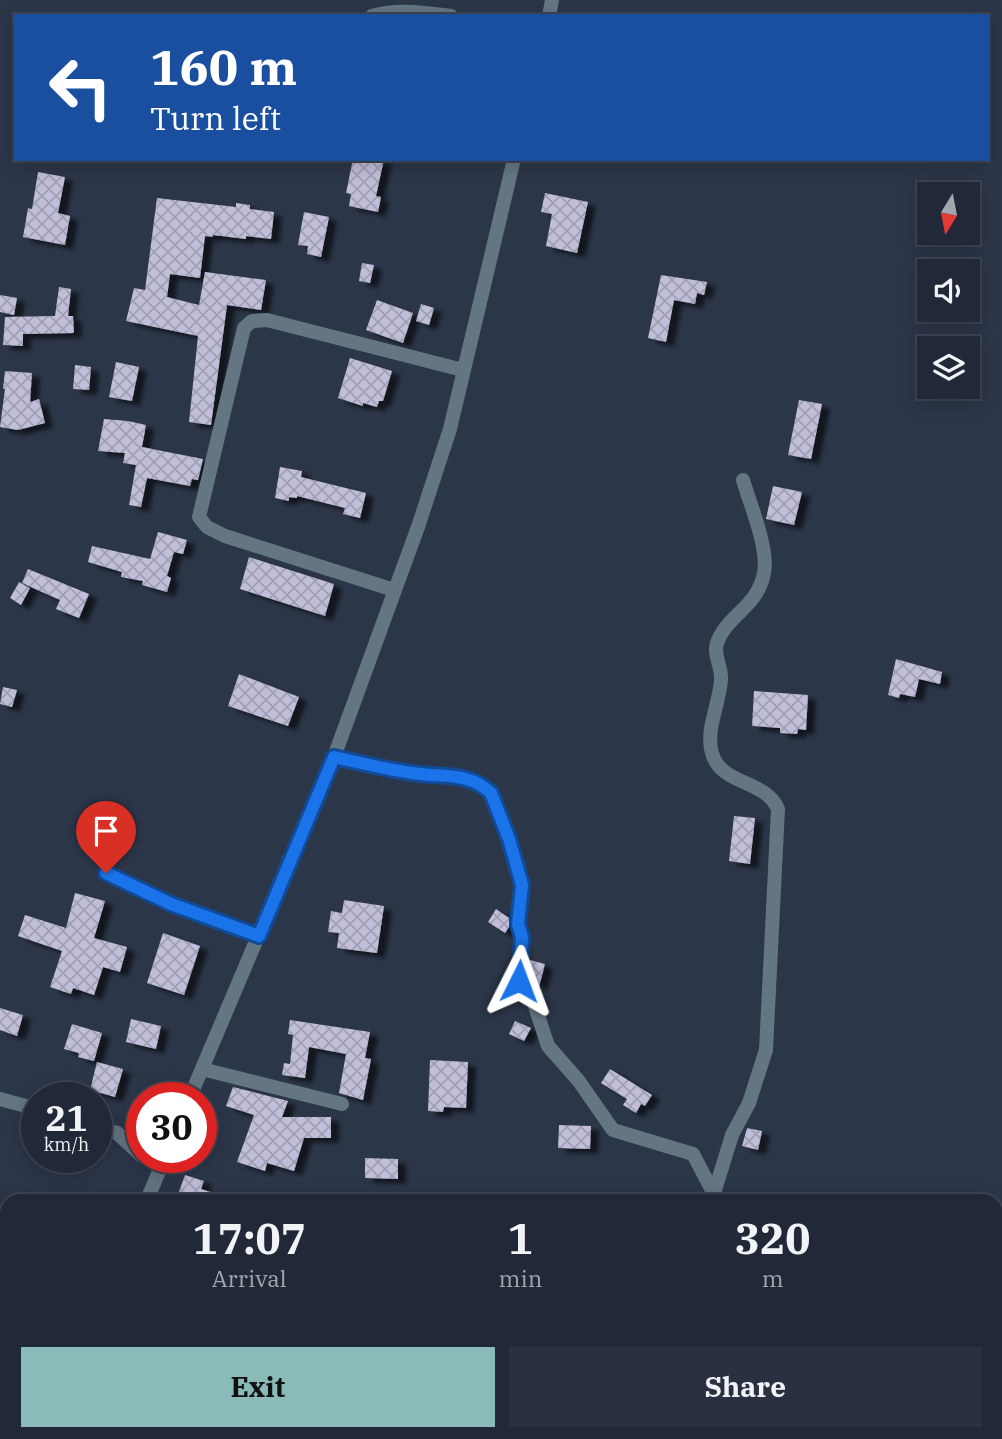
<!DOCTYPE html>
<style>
:root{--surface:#212837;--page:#29303f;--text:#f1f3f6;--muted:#a2a6ad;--line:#3e4452;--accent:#8bbbb9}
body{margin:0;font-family:"IBM Plex Serif",serif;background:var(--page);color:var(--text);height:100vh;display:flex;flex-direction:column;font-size:26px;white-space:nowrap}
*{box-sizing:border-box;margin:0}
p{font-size:23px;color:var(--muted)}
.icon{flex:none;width:38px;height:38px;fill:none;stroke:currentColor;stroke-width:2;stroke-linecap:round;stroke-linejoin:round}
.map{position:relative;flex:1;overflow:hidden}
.sheet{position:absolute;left:0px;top:1194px;width:1003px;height:247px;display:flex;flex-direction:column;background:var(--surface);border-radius:21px 21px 0 0;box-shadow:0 4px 18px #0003,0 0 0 2px var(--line)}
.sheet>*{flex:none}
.banner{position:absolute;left:14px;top:14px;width:975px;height:147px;border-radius:0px;box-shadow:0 4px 18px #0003,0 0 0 2px var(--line);background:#1a4fa0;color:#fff;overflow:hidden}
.needle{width:46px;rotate:190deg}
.tools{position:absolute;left:917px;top:182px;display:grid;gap:14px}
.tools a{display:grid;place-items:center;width:63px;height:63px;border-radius:0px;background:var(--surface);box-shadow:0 4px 18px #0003,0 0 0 2px var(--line);font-size:35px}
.speed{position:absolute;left:21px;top:1082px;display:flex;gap:14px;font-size:35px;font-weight:700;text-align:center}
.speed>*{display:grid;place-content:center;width:91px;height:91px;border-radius:50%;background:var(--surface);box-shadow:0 4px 18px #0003,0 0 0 2px var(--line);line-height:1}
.speed small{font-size:18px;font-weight:400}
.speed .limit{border:10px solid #d22;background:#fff;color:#111}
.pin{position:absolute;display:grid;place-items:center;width:60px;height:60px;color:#fff;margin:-72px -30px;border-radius:50% 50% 50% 0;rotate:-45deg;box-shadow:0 0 7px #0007}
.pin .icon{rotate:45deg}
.me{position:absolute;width:77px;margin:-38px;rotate:3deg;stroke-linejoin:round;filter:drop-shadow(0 0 5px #0008)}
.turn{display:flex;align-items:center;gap:24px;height:147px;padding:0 21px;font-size:32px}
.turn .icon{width:91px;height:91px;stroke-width:2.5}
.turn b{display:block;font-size:49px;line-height:60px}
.eta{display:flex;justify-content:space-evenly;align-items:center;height:119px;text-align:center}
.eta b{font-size:42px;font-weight:700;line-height:49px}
.cta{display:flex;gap:14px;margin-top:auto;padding:14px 21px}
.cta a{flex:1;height:80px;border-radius:0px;background:var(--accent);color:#111;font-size:28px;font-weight:700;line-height:80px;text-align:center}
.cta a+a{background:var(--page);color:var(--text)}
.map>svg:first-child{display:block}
</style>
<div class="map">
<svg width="1002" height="1439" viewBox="0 0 1002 1439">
<defs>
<pattern id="building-cross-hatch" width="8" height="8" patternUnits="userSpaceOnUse" patternTransform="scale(1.75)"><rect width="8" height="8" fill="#c0bed8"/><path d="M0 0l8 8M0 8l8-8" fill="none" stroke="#a09fb4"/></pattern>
<filter id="shadow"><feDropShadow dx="8" dy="4.5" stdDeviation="2" flood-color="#0009"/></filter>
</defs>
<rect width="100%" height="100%" fill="#2c3649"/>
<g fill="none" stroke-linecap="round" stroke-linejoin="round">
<!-- stream -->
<polyline stroke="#002025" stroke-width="4.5" points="996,1439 1002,1428"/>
</g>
<!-- building -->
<g fill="url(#building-cross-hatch)" filter="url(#shadow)">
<polygon points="353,159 384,159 376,196 381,197 378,212 349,206 351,194 346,193"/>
<polygon points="38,172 65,177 58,213 70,216 65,245 23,237 28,208 32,209"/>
<polygon points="545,193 588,202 577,253 546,246 552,214 541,212"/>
<polygon points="157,198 236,207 236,203 250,205 250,209 274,212 271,239 246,236 246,239 213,235 213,237 205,236 200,278 170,274 167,297 199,305 205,272 266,280 261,310 227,305 211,425 189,422 198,336 126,321 134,288 145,290"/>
<polygon points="304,212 329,217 321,257 307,254 308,246 298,245"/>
<polygon points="362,263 374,265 370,283 359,281"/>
<polygon points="661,275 707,282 704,295 697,293 695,304 674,300 666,342 648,338"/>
<polygon points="59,287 71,289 68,316 73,316 74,333 23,334 23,346 3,345 5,317 55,316"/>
<polygon points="0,295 17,298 14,315 0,312"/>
<polygon points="377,300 413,313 403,343 366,330"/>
<polygon points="421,304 434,308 429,325 416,321"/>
<polygon points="350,358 392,371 383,401 379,401 377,407 363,403 363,406 338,398"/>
<polygon points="116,362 139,367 132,401 109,397"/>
<polygon points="75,365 91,367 89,390 73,389"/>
<polygon points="5,371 32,373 30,402 39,399 45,423 18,430 0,427 5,389 3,389"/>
<polygon points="799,400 822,404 811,459 788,455"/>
<polygon points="104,419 128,421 146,425 142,447 203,459 198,480 192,479 190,486 147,478 141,507 129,505 136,465 123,463 125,453 98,451"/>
<polygon points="280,467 302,471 301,477 366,493 360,518 343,514 345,508 297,496 297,498 289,497 289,501 275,498"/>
<polygon points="773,486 802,492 794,525 766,519"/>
<polygon points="158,532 187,540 183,554 174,552 167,576 171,578 167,592 142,585 143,581 121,577 122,572 88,562 92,546 150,559"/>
<polygon points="249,557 334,584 325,616 240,589"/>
<polygon points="28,569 89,594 79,618 56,609 60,600 22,583"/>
<polygon points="19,582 30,588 21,605 10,598"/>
<polygon points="896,659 942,672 940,684 919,679 915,697 900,694 899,698 888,695"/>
<polygon points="239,674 299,697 288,726 228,706"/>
<polygon points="3,687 17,690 12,707 0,704"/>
<polygon points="754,691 808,695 806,730 798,729 797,734 780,733 780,728 752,726"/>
<polygon points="734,816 755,818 750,864 729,861"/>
<polygon points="75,893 105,901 94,938 127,947 120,972 103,967 94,995 73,988 71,994 50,987 62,951 18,936 25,915 66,928"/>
<polygon points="344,900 384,906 377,953 337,948 339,933 328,932 331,911 342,913"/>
<polygon points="496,909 509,918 509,927 505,933 488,922"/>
<polygon points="163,933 200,946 184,995 147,983"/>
<polygon points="530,960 545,964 539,987 529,978"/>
<polygon points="0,1008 23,1015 17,1036 0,1030"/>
<polygon points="131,1019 161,1026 156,1049 126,1042"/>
<polygon points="290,1020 370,1032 365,1058 371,1059 363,1100 339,1093 346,1054 309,1047 305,1078 282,1075 284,1063 290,1064 293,1035 288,1034"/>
<polygon points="515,1021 531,1028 524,1041 509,1034"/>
<polygon points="72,1024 102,1033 94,1061 78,1057 79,1053 64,1049"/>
<polygon points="430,1060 468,1062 466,1108 444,1107 443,1112 428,1111"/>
<polygon points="97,1062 123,1069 115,1097 90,1090"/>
<polygon points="610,1069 652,1095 645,1106 641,1104 636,1113 623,1105 627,1099 601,1083"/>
<polygon points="233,1087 288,1101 282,1117 331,1117 331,1138 304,1138 294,1171 267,1163 265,1171 237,1162 254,1115 226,1106"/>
<polygon points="559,1125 591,1126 590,1149 558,1148"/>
<polygon points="747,1128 762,1131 758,1150 742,1146"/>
<polygon points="365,1158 398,1159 398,1179 365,1178"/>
<polygon points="185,1175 204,1181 201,1189 230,1198 229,1200 176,1200"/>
</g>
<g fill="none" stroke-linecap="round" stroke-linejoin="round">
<!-- street -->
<g stroke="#637682" stroke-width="14">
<path d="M372 16C396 8 426 13 451 16"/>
<polyline points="549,16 552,0"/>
<polyline points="394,590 225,536 207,527 199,517 244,328 252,321 267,320 463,370"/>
<path d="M334 757C362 763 391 771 420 774 446 777 470 773 491 793L518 865 522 885 518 924 522 937 519 981 531 994 548 1046 578 1080 613 1130 693 1154 714 1194"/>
<polyline points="106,873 171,904 259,936"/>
<polyline points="202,1069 342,1104"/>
<polyline points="190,1097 334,757 418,527 450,429 514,159"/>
<polyline points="0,1099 37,1109"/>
<polyline points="96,1127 117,1133 142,1156"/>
<polyline points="147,1200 165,1157"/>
<path d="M712 1200 732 1135 749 1103 766 1050 778 809C765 779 721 786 712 753 705 730 720 703 721 679 722 667 713 655 717 643 726 616 758 607 764 573 769 549 750 504 743 480"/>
<polyline points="42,1439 44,1433"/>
<polyline points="704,1439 706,1433"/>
</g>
</g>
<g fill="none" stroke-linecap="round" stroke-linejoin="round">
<defs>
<path id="route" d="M106 873 171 904 259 936 334 757C362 763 391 771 420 774 446 777 470 773 491 793L509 839 522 885 518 924 522 937 519 981"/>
</defs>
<!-- route casing -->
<use href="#route" stroke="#114b97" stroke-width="18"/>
<!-- route -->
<use href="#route" stroke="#1a73e8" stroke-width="12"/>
</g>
</svg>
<div class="tools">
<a><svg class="needle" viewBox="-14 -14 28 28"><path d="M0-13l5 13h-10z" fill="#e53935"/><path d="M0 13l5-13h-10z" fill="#a2a6ad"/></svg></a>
<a><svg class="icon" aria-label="sound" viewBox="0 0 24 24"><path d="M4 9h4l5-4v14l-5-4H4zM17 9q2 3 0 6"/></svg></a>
<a><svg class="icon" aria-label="layers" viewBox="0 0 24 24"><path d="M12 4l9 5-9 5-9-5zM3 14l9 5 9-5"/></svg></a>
</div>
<div class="speed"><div>21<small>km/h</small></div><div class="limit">30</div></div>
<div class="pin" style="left:106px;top:873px;background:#d93025"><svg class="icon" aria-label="arrive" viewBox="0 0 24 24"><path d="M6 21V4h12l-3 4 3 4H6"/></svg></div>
<svg class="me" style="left:519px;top:981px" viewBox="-20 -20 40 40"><path d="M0-17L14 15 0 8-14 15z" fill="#1a73e8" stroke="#fff" stroke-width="4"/></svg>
<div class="banner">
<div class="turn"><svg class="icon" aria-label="left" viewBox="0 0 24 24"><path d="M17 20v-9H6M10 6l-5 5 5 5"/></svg><div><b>160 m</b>Turn left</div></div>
</div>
<section class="sheet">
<div class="eta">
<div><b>17:07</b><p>Arrival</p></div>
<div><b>1</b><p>min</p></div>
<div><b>320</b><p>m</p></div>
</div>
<div class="cta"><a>Exit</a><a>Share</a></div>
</section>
</div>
